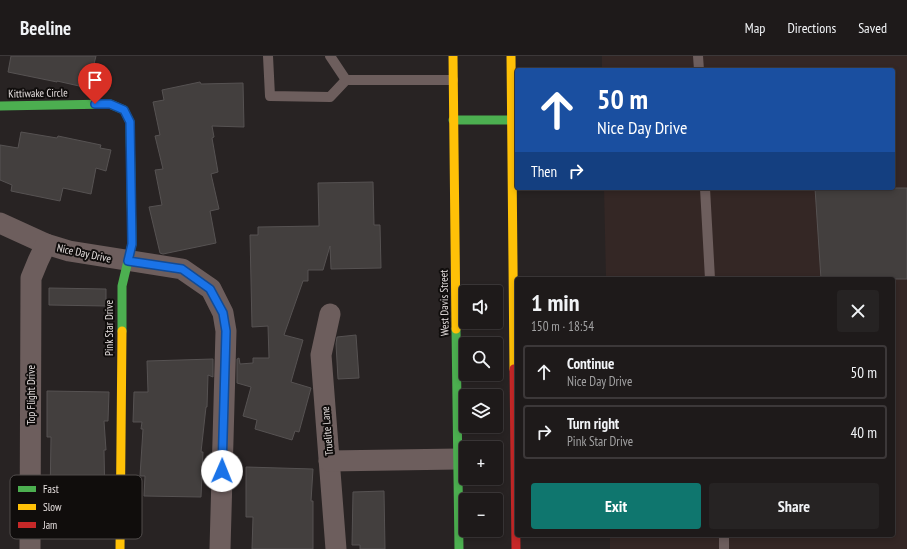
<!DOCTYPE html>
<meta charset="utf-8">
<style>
:root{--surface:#1e1a1a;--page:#262323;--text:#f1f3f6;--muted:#a1a1a2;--line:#3c3839;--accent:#0f766e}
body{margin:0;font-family:"PT Sans Narrow",sans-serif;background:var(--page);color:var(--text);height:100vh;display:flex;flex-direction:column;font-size:15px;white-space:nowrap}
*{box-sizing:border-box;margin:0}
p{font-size:13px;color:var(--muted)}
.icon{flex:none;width:22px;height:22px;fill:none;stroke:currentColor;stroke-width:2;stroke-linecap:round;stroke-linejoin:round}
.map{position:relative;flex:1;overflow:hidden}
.sheet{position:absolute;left:515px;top:221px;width:380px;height:260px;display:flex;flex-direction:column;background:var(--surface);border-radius:4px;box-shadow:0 2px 6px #0003,0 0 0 1px var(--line)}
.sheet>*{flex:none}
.top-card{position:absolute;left:515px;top:12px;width:380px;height:122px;border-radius:4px;box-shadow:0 2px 6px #0003,0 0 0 1px var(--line);background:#1a4fa0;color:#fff;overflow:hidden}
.fabs{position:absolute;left:459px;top:229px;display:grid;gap:8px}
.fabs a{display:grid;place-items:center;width:44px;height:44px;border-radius:4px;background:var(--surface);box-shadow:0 2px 6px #0003,0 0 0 1px var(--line);font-size:20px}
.pin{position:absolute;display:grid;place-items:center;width:34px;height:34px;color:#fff;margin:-41px -17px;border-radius:50% 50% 50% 0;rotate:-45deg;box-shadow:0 0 4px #0007}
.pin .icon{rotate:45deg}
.me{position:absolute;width:44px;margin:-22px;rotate:1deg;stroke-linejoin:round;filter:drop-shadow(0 0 3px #0008)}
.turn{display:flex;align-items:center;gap:14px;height:84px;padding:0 16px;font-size:18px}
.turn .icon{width:52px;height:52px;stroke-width:2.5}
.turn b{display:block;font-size:28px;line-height:34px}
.then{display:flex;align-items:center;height:38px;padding:0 16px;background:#0003;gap:8px;font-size:15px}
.round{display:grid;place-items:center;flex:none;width:42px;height:42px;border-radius:4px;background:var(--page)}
.summary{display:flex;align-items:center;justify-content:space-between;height:68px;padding:0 16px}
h1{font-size:24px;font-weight:600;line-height:30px}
.cta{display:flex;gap:8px;margin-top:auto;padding:8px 16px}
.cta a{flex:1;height:46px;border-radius:4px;background:var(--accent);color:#fff;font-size:16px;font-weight:600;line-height:46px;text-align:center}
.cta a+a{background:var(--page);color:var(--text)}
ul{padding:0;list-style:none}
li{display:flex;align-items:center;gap:12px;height:54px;margin:0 8px 6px;padding:0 8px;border:2px solid var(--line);border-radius:4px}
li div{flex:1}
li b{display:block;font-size:15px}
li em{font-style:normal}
header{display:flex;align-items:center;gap:24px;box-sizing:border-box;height:56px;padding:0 20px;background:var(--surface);border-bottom:1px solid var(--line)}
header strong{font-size:19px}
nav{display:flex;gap:22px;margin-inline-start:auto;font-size:14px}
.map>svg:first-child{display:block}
</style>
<header>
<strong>Beeline</strong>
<nav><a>Map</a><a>Directions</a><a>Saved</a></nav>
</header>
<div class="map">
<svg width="907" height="493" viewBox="0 0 907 493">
<rect width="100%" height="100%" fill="#282323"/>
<!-- built -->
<polygon fill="#342725" points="602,0 907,0 907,493 610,493 610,479 893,479 893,223 606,223 604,132 893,132 893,14 602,14"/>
<!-- building -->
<g fill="#433f3e" stroke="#565252">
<polygon points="11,0 96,0 88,32 57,25 57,26 8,16"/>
<polygon points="200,26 201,28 243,27 244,71 212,70 214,81 212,82 218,116 211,118 219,153 210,155 216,187 163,198 160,197 149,151 162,149 155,114 163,113 155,80 160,79 153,46 164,44 162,34"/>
<polygon points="21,76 57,82 58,80 101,89 100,92 111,94 106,115 96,112 91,138 63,132 60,145 11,135 12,129 0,124 0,89 18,92"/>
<polygon points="373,126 374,169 380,169 381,212 331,213 330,190 323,214 308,214 308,225 303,225 284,279 303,284 291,326 311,332 299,376 295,375 292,384 255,373 257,364 243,360 251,331 237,327 237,303 239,302 240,308 253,307 253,302 269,302 268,270 252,271 250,179 258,179 258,171 319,170 318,127"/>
<polygon points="815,132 907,132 907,223 821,223"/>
<polygon points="49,232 106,233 106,250 49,249"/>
<polygon points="356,279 359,322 338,323 336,288 337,281"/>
<polygon points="213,303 213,321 208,319 207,351 206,351 201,396 203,396 201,441 144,440 145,420 140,420 143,373 141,373 142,366 133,366 134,336 148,336 147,305"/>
<polygon points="47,335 109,336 108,365 104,365 106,394 104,394 105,445 95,445 94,453 77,452 77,445 50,444 51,381 47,381"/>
<polygon points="246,411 313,413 311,445 313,445 313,493 252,493 253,461 246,461"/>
<polygon points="384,435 385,493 360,493 360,489 352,489 353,436"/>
</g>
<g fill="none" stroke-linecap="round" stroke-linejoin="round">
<!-- lane -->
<g stroke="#6d5e5d" stroke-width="10">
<polyline points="268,0 270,40 330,41 346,24 453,24"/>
<polyline points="330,0 346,24"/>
<polyline points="698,0 699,14"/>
<polyline points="705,132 710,223"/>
<polyline points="724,479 724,493"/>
</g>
<!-- street -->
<g stroke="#6d5e5d" stroke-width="21">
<polyline points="0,167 46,188 69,195 182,213 211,233 223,257 226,275 220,493"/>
<polyline points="330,258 321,299 336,493"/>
<polyline points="329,405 458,403"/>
<polyline points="30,493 31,222 38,205 46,188"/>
</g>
<!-- fast -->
<g stroke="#4caf50" stroke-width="9">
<polyline points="0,50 110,48 124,54 130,66 132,188 122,230 122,275"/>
<polyline points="453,64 512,64"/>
<polyline points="456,273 459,493"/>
</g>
<!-- slow -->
<g stroke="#ffc107" stroke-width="9">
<polyline points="453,0 456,273"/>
<polyline points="511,0 514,313"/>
<polyline points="120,493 122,275"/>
</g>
<!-- jam -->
<polyline stroke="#c62828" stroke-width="9" points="514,313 516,493"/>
</g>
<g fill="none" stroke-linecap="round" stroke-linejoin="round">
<defs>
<polyline id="route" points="95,48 110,48 124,54 130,66 132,188 128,205 182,213 210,233 223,257 226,275 222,415"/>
</defs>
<!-- route casing -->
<use href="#route" stroke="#114b97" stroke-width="10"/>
<!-- route -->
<use href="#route" stroke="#1a73e8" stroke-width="7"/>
</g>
<g text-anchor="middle" stroke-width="4" stroke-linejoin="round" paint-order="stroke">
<!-- street labels -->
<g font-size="11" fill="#e5dfde" stroke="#100d0c">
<text transform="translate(38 37) rotate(-1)" y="4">Kittiwake Circle</text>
<text transform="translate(84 197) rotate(12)" y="4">Nice Day Drive</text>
<text transform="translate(444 247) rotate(-91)" y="4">West Davis Street</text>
<text transform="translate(109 272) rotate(-90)" y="4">Pink Star Drive</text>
<text transform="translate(31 339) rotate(-90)" y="4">Top Flight Drive</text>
<text transform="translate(327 375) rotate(-95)" y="4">Truelite Lane</text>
</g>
</g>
<!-- legend -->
<rect x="10" y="419" width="132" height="64" rx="6" fill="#100d0c" stroke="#504c4b" stroke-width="1"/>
<rect x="18" y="430" width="18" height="6" fill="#4caf50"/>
<rect x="18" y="448" width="18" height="6" fill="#ffc107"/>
<rect x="18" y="466" width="18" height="6" fill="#c62828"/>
<g font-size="11" fill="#e5dfde">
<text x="43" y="437">Fast</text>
<text x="43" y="455">Slow</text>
<text x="43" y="473">Jam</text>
</g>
</svg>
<div class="fabs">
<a><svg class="icon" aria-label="sound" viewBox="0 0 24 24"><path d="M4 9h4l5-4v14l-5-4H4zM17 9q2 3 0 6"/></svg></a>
<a><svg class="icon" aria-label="search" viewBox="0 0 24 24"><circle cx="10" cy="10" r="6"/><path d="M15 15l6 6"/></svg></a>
<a><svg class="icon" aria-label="layers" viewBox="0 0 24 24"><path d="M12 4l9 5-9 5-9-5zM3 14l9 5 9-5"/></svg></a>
<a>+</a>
<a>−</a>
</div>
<div class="pin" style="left:95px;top:48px;background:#d93025"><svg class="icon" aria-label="arrive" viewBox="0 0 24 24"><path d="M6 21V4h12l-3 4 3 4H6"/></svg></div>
<svg class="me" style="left:222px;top:415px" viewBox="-20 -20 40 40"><circle r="19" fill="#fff"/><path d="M0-13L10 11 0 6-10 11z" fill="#1a73e8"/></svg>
<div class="top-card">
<div class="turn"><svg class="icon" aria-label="ahead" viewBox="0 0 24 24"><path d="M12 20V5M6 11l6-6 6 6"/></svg><div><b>50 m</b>Nice Day Drive</div></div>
<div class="then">Then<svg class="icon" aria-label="right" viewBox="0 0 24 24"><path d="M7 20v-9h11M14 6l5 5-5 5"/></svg></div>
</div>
<section class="sheet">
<div class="summary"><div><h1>1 min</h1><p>150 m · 18:54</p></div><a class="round"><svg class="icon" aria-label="close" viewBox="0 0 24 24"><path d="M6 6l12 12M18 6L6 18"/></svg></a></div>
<ul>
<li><svg class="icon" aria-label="ahead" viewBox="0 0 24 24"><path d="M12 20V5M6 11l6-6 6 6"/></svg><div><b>Continue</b><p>Nice Day Drive</p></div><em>50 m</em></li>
<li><svg class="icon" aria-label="right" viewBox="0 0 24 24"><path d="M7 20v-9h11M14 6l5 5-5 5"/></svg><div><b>Turn right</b><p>Pink Star Drive</p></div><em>40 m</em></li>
</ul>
<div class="cta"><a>Exit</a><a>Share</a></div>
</section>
</div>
